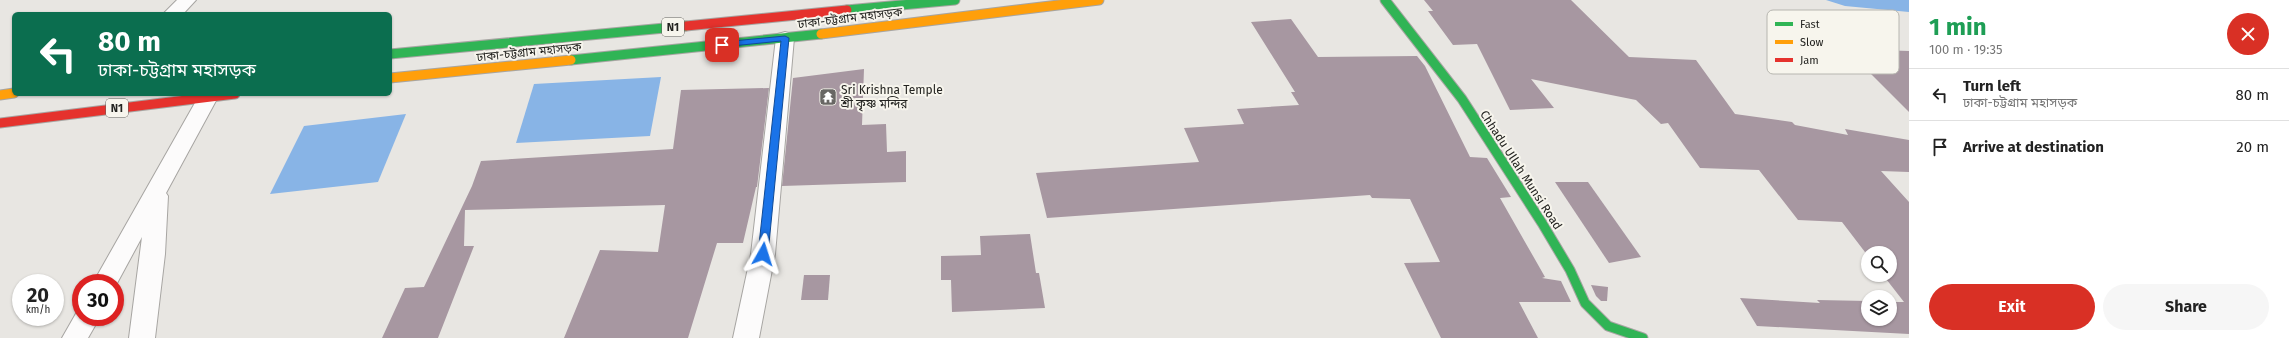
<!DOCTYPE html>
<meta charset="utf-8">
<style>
:root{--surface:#fff;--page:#f6f6f6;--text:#222;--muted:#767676;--line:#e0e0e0;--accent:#d93025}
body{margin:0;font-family:"Fira Sans","Noto Sans Bengali",sans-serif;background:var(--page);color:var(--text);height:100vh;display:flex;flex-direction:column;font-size:15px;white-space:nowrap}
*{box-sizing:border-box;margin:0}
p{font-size:13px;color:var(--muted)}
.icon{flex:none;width:22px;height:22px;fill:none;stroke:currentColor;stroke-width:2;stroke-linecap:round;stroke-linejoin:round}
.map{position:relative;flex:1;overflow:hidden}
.side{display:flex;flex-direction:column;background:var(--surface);width:380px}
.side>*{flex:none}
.banner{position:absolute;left:12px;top:12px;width:380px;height:84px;border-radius:6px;box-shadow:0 1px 3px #0004;background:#0b6e4f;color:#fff;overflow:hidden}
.buttons{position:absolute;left:1861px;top:246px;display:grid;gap:8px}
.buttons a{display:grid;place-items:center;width:36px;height:36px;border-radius:50%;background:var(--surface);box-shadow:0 1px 3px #0004;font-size:20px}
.speed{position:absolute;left:12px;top:274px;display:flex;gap:8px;font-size:20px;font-weight:700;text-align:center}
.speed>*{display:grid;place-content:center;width:52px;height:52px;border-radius:50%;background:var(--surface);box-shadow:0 1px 3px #0004;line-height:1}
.speed small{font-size:10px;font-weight:400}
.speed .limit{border:6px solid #d22;background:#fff;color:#111}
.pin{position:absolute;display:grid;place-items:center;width:34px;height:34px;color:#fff;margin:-17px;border-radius:8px;box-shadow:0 2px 6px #0006}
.me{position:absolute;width:44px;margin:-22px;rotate:6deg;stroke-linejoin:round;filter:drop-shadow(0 0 3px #0008)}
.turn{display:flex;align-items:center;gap:14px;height:84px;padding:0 20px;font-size:18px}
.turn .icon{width:52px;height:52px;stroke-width:2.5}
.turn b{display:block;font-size:28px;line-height:34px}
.round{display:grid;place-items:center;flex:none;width:42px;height:42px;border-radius:21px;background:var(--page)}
.summary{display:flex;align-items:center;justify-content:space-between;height:68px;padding:0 20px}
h1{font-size:24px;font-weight:700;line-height:30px;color:#1e9e55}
.primary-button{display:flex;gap:8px;margin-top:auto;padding:8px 20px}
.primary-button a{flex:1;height:46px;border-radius:24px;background:var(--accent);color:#fff;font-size:16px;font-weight:700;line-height:46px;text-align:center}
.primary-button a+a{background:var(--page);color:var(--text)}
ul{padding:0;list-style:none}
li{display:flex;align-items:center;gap:12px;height:52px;padding:0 20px;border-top:1px solid var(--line)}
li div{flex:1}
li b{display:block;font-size:15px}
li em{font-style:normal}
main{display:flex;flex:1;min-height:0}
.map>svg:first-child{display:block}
</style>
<main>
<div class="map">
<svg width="1909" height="338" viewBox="0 0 1909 338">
<rect width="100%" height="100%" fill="#e8e6e2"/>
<!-- water -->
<g fill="#88b4e6">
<polygon points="1826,0 1909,0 1909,12 1845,6"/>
<polygon points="661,77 650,136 516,143 534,84"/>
<polygon points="406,114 378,182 270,194 304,126"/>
</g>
<!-- building -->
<g fill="#a797a1">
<polygon points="1424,0 1571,0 1629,57 1696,60 1735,114 1792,122 1795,125 1848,135 1845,129 1909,140 1909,172 1881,171 1909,202 1909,334 1757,326 1740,298 1820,303 1817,300 1868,301 1868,319 1890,319 1890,302 1904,302 1883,275 1890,275 1890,253 1868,253 1868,256 1842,222 1798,220 1759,170 1700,168 1668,123 1661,124 1636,100 1531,79 1554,108 1510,110 1477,44 1453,45 1428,11 1433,11"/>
<polygon points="1291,19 1318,57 1417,56 1425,66 1470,157 1487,158 1511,197 1500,198 1545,277 1542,278 1561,281 1571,302 1519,302 1538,338 1441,338 1404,263 1440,262 1410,199 1372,198 1370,195 1047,218 1036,173 1199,162 1184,128 1244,124 1237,109 1299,105 1291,92 1295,92 1251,22"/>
<polygon points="1846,49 1909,51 1909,112"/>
<polygon points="864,69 862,125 886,124 887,152 906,151 906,182 782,186 793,78"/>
<polygon points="769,88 757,187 756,187 743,243 717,243 688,338 564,338 600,250 658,252 665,205 465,210 464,246 474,246 438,338 382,338 405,288 424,287 472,186 481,161 673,149 681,90"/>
<polygon points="1555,182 1588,182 1641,257 1609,263"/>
<polygon points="1030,234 1036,273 1039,273 1045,308 952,312 951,280 941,280 941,256 981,255 980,236"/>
<polygon points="804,275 830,275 828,300 801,300"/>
<polygon points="1591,285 1608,287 1607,301 1601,301 1596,296"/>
</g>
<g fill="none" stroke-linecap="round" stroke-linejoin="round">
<defs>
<g id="street">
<polygon points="177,0 196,0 183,14 163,14"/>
<polygon points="785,32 792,34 794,38 775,254 759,338 733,338 751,254 776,38 778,34"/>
<polygon points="200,94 216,94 218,97 166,193 168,196 165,254 155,338 129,338 142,237 115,287 115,283 93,283"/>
<polygon points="81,309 81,317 100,317 88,338 62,338 78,310"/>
</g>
<g id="fast">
<polyline points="1385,0 1462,99 1542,223 1570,270 1585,303 1608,326 1643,338"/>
<polyline points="847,10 955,0"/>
<polyline points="390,54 686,26"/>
<polyline points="571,60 821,34"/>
</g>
<g id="slow">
<polyline points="821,34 1099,0"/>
<polyline points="390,78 571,60"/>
<polyline points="0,95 14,93"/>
</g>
<g id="jam">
<polyline points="686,26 847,10"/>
<polyline points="0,123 235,94"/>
</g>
</defs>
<!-- street casing -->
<use href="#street" stroke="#a7a5a2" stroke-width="2"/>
<!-- fast casing -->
<use href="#fast" stroke="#a7a5a2" stroke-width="11"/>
<!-- slow casing -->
<use href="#slow" stroke="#a7a5a2" stroke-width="11"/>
<!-- jam casing -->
<use href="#jam" stroke="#a7a5a2" stroke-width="11"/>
<!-- street -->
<use href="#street" fill="#fcfbfb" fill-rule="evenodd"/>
<!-- fast -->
<use href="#fast" stroke="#30b455" stroke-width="9"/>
<!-- slow -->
<use href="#slow" stroke="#ff9f0a" stroke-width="9"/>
<!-- jam -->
<use href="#jam" stroke="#e5322d" stroke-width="9"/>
</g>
<!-- route -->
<polygon fill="#1a73e8" stroke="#114b97" points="785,36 789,38 768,254 763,258 758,254 781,41 722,47 718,45 722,42"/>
<!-- icons -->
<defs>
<symbol id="temple-square" viewBox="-11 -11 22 22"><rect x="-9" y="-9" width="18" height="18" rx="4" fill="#686764" stroke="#f7f5ed"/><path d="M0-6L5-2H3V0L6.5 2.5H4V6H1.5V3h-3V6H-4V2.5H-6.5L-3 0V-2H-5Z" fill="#fff"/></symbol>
</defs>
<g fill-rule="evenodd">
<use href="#temple-square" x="818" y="87" width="20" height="20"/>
</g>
<g text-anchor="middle" stroke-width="4" stroke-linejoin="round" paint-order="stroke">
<!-- shield labels -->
<g fill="#f7f5ed" stroke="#63625e" stroke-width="1">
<rect x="662" y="18" width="22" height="18" rx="3"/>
<rect x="106" y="99" width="22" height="18" rx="3"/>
</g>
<g font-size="11" font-weight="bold" fill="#232320">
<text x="673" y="31">N1</text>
<text x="117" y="112">N1</text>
</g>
<!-- street labels -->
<g font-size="12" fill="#232320" stroke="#f7f5ed">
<text transform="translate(850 18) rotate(-7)" y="4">ঢাকা-চট্টগ্রাম মহাসড়ক</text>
<text transform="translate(529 52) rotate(-6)" y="4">ঢাকা-চট্টগ্রাম মহাসড়ক</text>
<text transform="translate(1521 170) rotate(57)" y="4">Chhadu Ullah Munsi Road</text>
</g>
<!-- poi labels -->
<g font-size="12" fill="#232320" stroke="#f7f5ed" text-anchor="start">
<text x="841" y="94">Sri Krishna Temple<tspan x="841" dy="14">শ্রী কৃষ্ণ মন্দির</tspan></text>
</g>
</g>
<!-- legend -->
<rect x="1767" y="10" width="132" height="64" rx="6" fill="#f7f5ed" stroke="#b7b6b0" stroke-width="1"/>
<rect x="1775" y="22" width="18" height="4" fill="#30b455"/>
<rect x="1775" y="40" width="18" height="4" fill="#ff9f0a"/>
<rect x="1775" y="58" width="18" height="4" fill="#e5322d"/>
<g font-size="11" fill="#232320">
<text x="1800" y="28">Fast</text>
<text x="1800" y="46">Slow</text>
<text x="1800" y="64">Jam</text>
</g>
</svg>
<div class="buttons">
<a><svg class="icon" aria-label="search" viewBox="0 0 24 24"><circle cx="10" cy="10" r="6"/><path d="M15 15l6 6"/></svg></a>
<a><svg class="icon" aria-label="layers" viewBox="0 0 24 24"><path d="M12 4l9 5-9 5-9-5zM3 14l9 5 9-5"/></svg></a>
</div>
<div class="speed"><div>20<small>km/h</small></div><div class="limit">30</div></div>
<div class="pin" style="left:722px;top:45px;background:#d93025"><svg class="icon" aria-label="arrive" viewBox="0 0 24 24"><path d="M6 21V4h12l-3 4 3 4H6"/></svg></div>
<svg class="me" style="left:763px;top:254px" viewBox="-20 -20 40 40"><path d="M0-17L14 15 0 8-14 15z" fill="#1a73e8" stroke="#fff" stroke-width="4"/></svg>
<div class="banner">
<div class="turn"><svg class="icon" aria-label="left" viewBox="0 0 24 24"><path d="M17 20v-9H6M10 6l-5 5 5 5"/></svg><div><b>80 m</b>ঢাকা-চট্টগ্রাম মহাসড়ক</div></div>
</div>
</div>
<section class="side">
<div class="summary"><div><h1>1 min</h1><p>100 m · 19:35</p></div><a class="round" style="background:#d93025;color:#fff"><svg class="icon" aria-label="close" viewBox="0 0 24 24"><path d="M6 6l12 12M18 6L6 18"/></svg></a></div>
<ul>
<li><svg class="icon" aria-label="left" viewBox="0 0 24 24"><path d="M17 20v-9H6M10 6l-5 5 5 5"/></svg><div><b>Turn left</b><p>ঢাকা-চট্টগ্রাম মহাসড়ক</p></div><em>80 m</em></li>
<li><svg class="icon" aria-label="arrive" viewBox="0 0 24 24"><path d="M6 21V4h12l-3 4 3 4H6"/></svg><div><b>Arrive at destination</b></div><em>20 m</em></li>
</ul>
<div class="primary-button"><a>Exit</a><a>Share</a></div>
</section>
</main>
